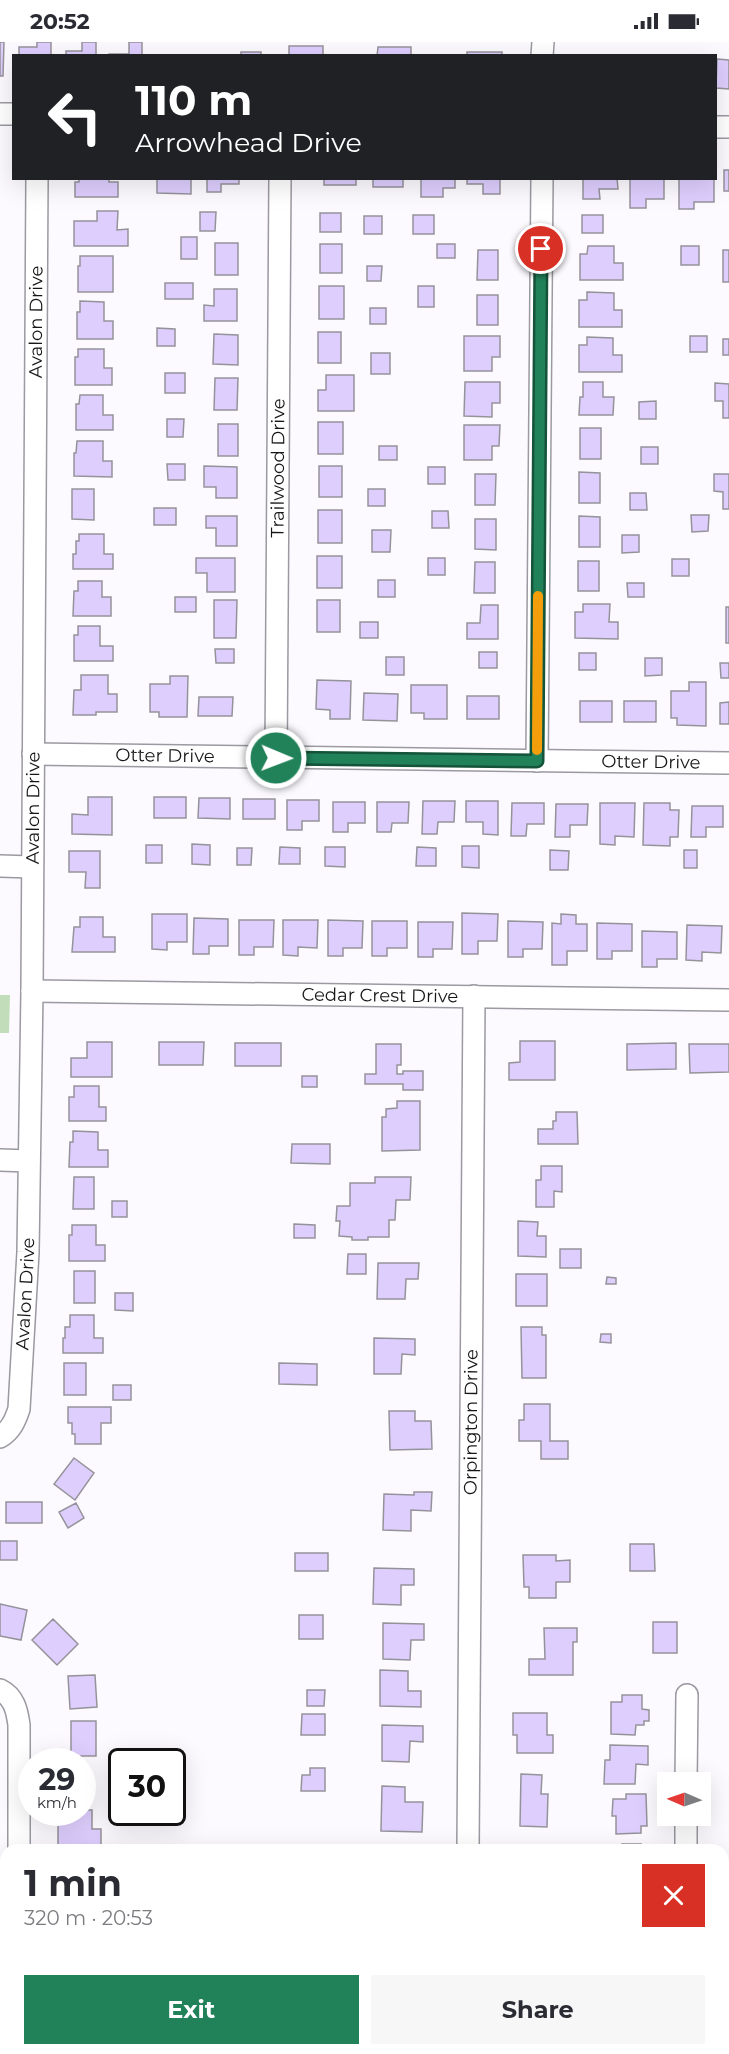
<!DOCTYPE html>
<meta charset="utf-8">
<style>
body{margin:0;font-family:Montserrat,sans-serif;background:#f7f7f7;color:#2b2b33;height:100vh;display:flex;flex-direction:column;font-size:22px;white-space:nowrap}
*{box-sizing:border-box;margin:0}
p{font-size:20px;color:#7c7c81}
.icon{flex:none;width:33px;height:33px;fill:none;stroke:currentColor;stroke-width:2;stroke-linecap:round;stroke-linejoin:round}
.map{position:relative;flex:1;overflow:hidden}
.drawer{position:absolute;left:0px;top:1802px;width:729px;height:212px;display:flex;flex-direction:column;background:#fff;border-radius:18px 18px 0 0;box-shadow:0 6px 24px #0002}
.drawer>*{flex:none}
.banner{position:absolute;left:12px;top:12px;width:705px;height:126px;border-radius:0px;box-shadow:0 6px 24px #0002;background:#202124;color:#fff;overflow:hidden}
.needle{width:39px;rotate:272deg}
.controls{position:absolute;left:657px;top:1730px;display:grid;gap:12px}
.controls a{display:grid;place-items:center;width:54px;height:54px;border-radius:0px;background:#fff;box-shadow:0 6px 24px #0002;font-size:30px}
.speed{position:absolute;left:18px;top:1706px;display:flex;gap:12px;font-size:30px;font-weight:700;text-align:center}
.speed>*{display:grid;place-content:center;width:78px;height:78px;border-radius:50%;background:#fff;box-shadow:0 6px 24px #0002;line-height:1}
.speed small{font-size:15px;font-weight:400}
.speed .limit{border:3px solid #111;border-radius:9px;background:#fff;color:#111}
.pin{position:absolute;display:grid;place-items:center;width:51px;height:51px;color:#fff;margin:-26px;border:3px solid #fff;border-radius:50%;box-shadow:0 2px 6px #0007}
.me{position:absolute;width:66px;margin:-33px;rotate:91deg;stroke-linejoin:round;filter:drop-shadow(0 0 4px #0008)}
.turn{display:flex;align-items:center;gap:21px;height:126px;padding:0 24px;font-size:27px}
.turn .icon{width:78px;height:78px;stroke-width:2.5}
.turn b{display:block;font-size:42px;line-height:51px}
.round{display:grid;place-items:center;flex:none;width:63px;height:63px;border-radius:0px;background:#f7f7f7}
.headline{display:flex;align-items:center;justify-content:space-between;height:102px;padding:0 24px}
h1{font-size:36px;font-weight:700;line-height:45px}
.cta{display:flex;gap:12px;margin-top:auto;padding:12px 24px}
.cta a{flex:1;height:69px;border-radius:0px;background:#21825a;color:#fff;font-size:24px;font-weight:700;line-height:69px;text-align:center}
.cta a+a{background:#f7f7f7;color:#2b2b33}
.status{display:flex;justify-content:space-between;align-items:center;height:42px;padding:0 30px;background:#fff;direction:ltr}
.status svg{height:16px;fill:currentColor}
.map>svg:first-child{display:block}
.green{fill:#c2ddba}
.building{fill:#decefe;stroke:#95939a;stroke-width:1.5}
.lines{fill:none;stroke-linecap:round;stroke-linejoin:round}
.minor-casing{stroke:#9b99a1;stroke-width:24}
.minor{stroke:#fff;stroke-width:21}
.route-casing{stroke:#15543a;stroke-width:15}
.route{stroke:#21825a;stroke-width:10}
.slow{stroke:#f59e0b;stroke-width:10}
.labels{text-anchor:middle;stroke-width:4.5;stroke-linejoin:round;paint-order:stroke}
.street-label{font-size:18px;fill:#161517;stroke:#fff}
</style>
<div class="status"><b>20:52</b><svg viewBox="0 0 49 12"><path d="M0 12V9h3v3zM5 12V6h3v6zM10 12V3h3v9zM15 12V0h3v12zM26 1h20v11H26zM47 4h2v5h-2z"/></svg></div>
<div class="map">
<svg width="729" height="2012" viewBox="0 0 729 2012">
<rect width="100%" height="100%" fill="#fcfaff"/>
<path class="green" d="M0 953H10L9 991H0Z"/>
<path class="building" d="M0 0H4L3 34H0Z
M37 0H51V14H19V5H37Z
M82 0H96V14H66V9H82Z
M129 0H142V14H109V12H129Z
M289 4H323V14H289Z
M378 5H411V14H377Z
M241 10H261V14H241Z
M467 10H502V14H467Z
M717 17 729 18V47L716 46Z
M724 128H729V149H724Z
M79 136H109V140H118V155H75V140H79Z
M157 136H191V152L157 151Z
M207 136H239V142H221V150H207Z
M324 136H356V143H324Z
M373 136H403V145H373Z
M421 136H455V146H443V155H421Z
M467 136H500V152H483V142H467Z
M583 136H617L618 147H599L600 157H583Z
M630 136H664V157H646V166H630Z
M679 136H714V160H694V167H679Z
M97 169H118L117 188 128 187V204H74V179H97Z
M200 170H216L215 189H200Z
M320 171H341V190H320Z
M413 173H434V192H413Z
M582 173H603V191H582Z
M364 174H382V192H364Z
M181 195H197V217H181Z
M215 201H238V233H215Z
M320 202H342V231H320Z
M437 202H455V216H437Z
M588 204H614V221H623V238H580V212H587Z
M681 204H699V223H681Z
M478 208H498V238H477Z
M723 208H729V240H723Z
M80 214H113V250H78V224H80Z
M367 224H382L381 239H367Z
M165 241H193V257H165Z
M319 244H344V277H319Z
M418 244H434V265H418Z
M214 247H237V279H204V263L214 264Z
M587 250 614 251V268H622V285H579V258H587Z
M477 253H498V283H477Z
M80 259 104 260V279H113V297H77V270H80Z
M370 266H386V282H370Z
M157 286 175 287V304H157Z
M318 290H341V321H318Z
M214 292 238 293V323L213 322Z
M464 294H500V315H492V329H464Z
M690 294H707V310H690Z
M587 295 613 296V313H622V330H579V303H587Z
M723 297H729V313H723Z
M78 307H104V326H112V343H75V315H78Z
M371 311H390V332H371Z
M165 331H185V351H165Z
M326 333H354V369H318V348H326Z
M215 336H238L237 368H214Z
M465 340H500V361H492V375L464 374Z
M583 340H603V355H614L613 373H579L580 355H583Z
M715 341 729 342V376H723V359H715Z
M80 353H103V373H113V388H76V362H79Z
M656 359V377H639V360Z
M167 377H184L183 395H167Z
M318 380H343V412H318Z
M218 382H238V414H218Z
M464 383H500L499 404H492V418H464Z
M580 386H601V417H580Z
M77 399H103V419H112V435L74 434V411H76Z
M379 404H397V418H379Z
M641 405H658V422H641Z
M167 422H185V438H168Z
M204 424 237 425V456H216V445H204Z
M319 424H342V455H319Z
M428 425H445V442H428Z
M579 430 600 431V461H579Z
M475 432H496L495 463H475Z
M714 432H729V467H723V450L714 449Z
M72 447H94V478L72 477Z
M368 447H385V464H368Z
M630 451H646L647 468H630Z
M154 466H176V483H154Z
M318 468H342V501H318Z
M432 469H448L449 486H432Z
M691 473H709L708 489 692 490Z
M206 474H237V504H216V486H206Z
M579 474 600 475V505H579Z
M475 477H496V508L475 507Z
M372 488H391L390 510H372Z
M79 492H104V512H113V527H73V512H76V499H79Z
M622 493H639V510L622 511Z
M317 514H342V546H317Z
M196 516H235V550H207V531H196Z
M428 516H445V533H428Z
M672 517H689V534H672Z
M578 519H599V549H578Z
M475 520H495V551H474Z
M378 538H395V555H378Z
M78 539H102V555H111V574H73L74 549H78Z
M627 541H644V555H628Z
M175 555H196V570H175Z
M214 558H237L236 596H214Z
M317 558H340V590H317Z
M583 562H610L609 580H618V597L575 596V570H583Z
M481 563H498V597H467V581H480Z
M726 565H729V601H726Z
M360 580H378V596H360Z
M78 584H100V604H113V619H74V593H78Z
M215 607H234V621H216Z
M479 610H497V626H479Z
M579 611H596V628H579Z
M386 615H404V633H386Z
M645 616H662V633L645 634Z
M720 621H729V636H721Z
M81 633H108V652H117V670H96V673H73L74 648H81Z
M170 634H188L187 675H159V670H150V642H170Z
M317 638 351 639 350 677H330V668L316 667Z
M689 640H706V684L677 683V676H671V649H689Z
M411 643H447V677H424V671H411Z
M364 651 398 652 397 679 363 678Z
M467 654H499V677H467Z
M199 655H233L232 674H198Z
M580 659H612V680H580Z
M624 659H656V680H624Z
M729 660V682H720V661Z
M88 755H112V793L72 792V772L88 773Z
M154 755H186V776H154Z
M199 756H230V777L198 776Z
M243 757H275V777H243Z
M287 758H319V779H302V788H287Z
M423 759H455L454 780H438L437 792H422Z
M466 759H498V793L483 792V780H466Z
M333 760H365V781H348V790H333Z
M377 760H409L408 781H392L391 790H377Z
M512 761H544V782H527L526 794H511Z
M600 761H635L634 795 615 794V803L600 802Z
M644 761H670V768H679L678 795H670V804L643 803Z
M556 762H588L587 783H570V795H555Z
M692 764H723V785H706V795H691Z
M192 802 210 803V823L192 822Z
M146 803H162V821H146Z
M462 804H479V826L462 825Z
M280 805 300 806V822H279Z
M325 805H345V825L325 824Z
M417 805 436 806V824H416Z
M237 806H252L251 823H237Z
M550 808 569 809 568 828H550Z
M684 808H697V826H684Z
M69 809H100V846H85L86 830H69Z
M462 871 498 872 497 899H478V912H462Z
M152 872H187V900H167V908L152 907Z
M561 872 576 873V882H587V909H567V923H552V881L561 882Z
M80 875H103V895H115V910H72L74 885H80Z
M194 876 228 877V904H209V912H193Z
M239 878H274L273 905H254V913H239Z
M283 878H318L317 906 298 905V914L283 913Z
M328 878 363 879 362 906H343V914H328Z
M372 879H407V906H387V914H372Z
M508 879 543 880 542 907H523V915H508Z
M418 880H453L452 907H433V915H418Z
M597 881 632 882V909H612V917H597Z
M687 883 722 884 721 911 702 910V919L686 918Z
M642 889 677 890V917H657V925H642Z
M520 999H555V1038H509V1021L520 1020Z
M87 1000H112V1035H71V1016H87Z
M159 1000H204L203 1023H159Z
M235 1001H281V1024H235Z
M676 1001V1027L627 1028V1002Z
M376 1002H401V1023H397V1032H403V1029H423V1048H403V1042H365V1032H376Z
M689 1002H729V1030L690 1031Z
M302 1034H317V1045H302Z
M74 1044H99V1065H106V1079H69V1055H74Z
M397 1059H420V1108L382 1109V1075H386V1067L397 1066Z
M556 1070H577L578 1102H538V1087H553V1079H556Z
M73 1089 98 1090V1108H108V1125H69L70 1100H73Z
M292 1102H330V1122L291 1121Z
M541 1124H562V1150L554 1149V1165H536V1138H541Z
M74 1135H94V1167H73Z
M375 1135H411L410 1158H396L395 1178H389V1195H368V1198H352V1195L339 1194 340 1179H336L337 1164H350V1141H375Z
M112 1159H127V1175H112Z
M518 1179 538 1180 537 1194H546V1215L518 1214Z
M294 1182 315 1183V1196H294Z
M72 1183H96V1203H105V1219H69V1193H72Z
M560 1207H581V1226H560Z
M348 1212H366V1232H347Z
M378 1221H419L418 1237H406L405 1257H377Z
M74 1229H95V1261H74Z
M516 1232H547V1264H516Z
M607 1235 616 1236V1242H606Z
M115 1251H133V1269L115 1268Z
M70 1273H94V1296H103V1311H63V1296H65V1285H70Z
M521 1285H542V1293H546V1336H522Z
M601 1292H611V1301L600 1300Z
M374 1296 415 1297V1313L402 1312 401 1332H374Z
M64 1321H86V1353H64Z
M279 1321 317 1322V1343L279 1342Z
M113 1343H131V1358H113Z
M524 1362H550V1399H568V1417H541V1399H519V1378H524Z
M68 1365H111V1381H101V1402H75V1392H72V1381H68Z
M389 1369H415V1379H431L432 1407 390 1408Z
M74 1416 94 1431 75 1458 54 1442Z
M414 1450H432L431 1469 411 1468V1489L383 1488 384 1452 414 1453Z
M6 1460H42V1481H6Z
M76 1461 84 1476 68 1486 59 1470Z
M0 1499H17V1518H0Z
M630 1502H654L655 1529H630Z
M295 1511H328V1529H295Z
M523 1513H556V1519L570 1518V1540H556V1556H529V1545H524Z
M374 1526 414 1527V1543H401V1563L373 1562Z
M0 1562 27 1568 21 1598 0 1594Z
M299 1573H323V1597H299Z
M53 1577 78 1602 57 1623 32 1598Z
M653 1580H677V1611H653Z
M383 1581 424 1582V1598H411L410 1618 383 1617Z
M544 1586H577V1600H573V1633H529V1617H545Z
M380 1628 408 1629V1649H421V1665L380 1664Z
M95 1633 97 1665 70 1667 68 1634Z
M307 1648H325L324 1664H307Z
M622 1653H642V1667L649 1668V1679H644V1683H636L635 1693 611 1692V1660H622Z
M513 1671H547V1693H553V1711H517V1693H513Z
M302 1672H325V1693H301Z
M71 1679H96V1714H71Z
M382 1683 423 1684V1700L410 1699 409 1720 382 1719Z
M610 1703 648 1704V1723L636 1722 635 1742H604L605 1718H610Z
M82 1723H87V1759H82Z
M310 1726H325V1749H301L302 1733H310Z
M521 1732 542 1733 541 1752H548L547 1785 520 1784Z
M382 1744 405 1745V1760H423L422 1790 381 1789Z
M626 1752H646L647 1784H641V1791L616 1792V1774H612L613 1757H626Z
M82 1768H92V1787H101V1805H58V1776H65V1770H82Z
M622 1802H641V1808H622Z
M394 1805H415V1808H394Z
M58 2007H84V2011H58Z
M374 2007H421V2012H374Z
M676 2007 712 2008V2012H676Z"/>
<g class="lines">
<defs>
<g id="minor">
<path d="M542 14 543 0"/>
<path d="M0 72H14"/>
<path d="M716 85H729"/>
<path id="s1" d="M33 712 729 721"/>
<path id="s2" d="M276 716 280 136"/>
<path d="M537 719 542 136"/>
<path d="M0 824 32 825"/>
<path id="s3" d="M32 949 729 958"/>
<path d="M0 1118 29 1119"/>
<path id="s4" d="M0 1395C11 1388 15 1379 19 1367L28 1210 32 949 37 136"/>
<path d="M0 1648C14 1655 17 1668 19 1683V1808"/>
<path d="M686 1740 687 1653"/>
<path id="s5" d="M468 1808 474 954"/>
<path d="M686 1808V1773"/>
<path d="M723 1954H729"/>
<path d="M18 2012V2007"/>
<path d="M467 2012V2007"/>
</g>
</defs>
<use href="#minor" class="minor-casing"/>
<use href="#minor" class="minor"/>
</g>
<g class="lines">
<defs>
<path id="route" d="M276 716 537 719 541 207"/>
</defs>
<use href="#route" class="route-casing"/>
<use href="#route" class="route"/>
<path class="slow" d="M537 708 538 554"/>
</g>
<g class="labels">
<g class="street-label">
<text dy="6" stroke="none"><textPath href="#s4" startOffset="1122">Avalon Drive</textPath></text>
<text dy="6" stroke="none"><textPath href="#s2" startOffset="290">Trailwood Drive</textPath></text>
<text dy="6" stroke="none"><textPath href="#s1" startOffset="132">Otter Drive</textPath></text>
<text dy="6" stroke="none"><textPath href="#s1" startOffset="618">Otter Drive</textPath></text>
<text dy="6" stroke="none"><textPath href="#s4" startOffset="636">Avalon Drive</textPath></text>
<text dy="6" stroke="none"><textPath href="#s3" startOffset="348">Cedar Crest Drive</textPath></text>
<text dy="6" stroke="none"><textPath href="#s4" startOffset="150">Avalon Drive</textPath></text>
<text dy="6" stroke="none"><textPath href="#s5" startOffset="428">Orpington Drive</textPath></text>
</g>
</g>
</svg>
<div class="controls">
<a><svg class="needle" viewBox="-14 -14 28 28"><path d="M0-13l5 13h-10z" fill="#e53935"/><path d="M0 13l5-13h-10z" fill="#7c7c81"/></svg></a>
</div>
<div class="speed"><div>29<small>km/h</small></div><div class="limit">30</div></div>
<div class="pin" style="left:541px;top:207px;background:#d93025"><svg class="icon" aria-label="arrive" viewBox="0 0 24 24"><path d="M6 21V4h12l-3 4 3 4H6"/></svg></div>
<svg class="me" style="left:276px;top:716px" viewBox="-20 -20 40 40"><circle r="17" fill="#21825a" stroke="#fff" stroke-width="3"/><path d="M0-11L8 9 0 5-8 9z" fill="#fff"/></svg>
<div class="banner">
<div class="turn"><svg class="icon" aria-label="left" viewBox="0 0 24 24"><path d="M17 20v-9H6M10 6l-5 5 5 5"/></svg><div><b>110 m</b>Arrowhead Drive</div></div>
</div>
<section class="drawer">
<div class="headline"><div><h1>1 min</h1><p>320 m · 20:53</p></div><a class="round" style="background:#d93025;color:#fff"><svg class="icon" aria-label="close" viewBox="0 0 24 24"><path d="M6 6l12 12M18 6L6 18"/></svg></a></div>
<div class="cta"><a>Exit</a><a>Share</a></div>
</section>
</div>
